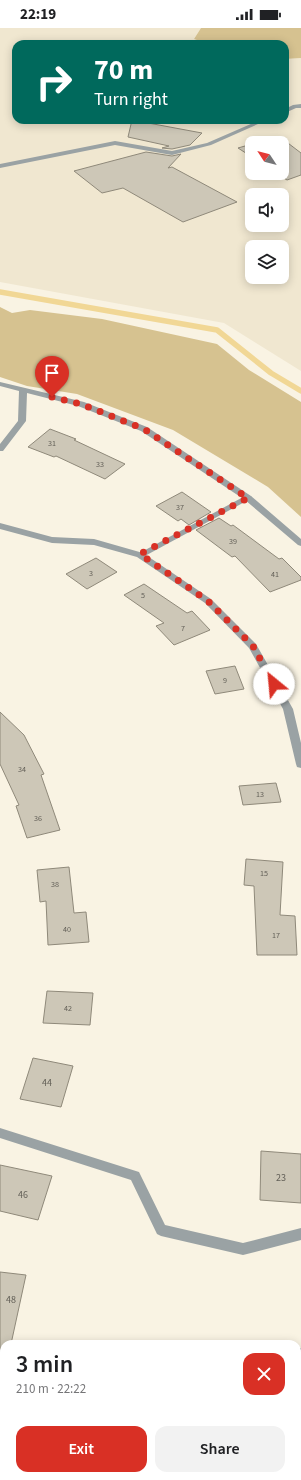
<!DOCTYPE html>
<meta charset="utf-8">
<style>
body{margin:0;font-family:"Source Sans 3",sans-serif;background:#f2f2f2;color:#202124;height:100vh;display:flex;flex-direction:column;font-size:15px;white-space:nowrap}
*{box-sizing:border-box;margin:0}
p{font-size:13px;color:#757577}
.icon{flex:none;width:22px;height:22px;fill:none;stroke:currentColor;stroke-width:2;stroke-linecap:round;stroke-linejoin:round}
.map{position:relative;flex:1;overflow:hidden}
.sheet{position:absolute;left:0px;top:1312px;width:301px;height:140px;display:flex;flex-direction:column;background:#fff;border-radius:12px 12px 0 0;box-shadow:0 2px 10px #0003}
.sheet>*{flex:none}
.hud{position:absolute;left:12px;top:12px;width:277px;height:84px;border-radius:12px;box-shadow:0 2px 10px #0003;background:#00695c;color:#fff;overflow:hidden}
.needle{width:26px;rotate:306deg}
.buttons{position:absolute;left:245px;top:108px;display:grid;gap:8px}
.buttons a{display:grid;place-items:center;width:44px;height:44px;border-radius:8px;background:#fff;box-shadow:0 2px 10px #0003;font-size:20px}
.pin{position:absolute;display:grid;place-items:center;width:34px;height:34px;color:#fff;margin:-41px -17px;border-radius:50% 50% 50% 0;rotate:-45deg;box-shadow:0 0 4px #0007}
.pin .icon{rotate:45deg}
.me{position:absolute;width:44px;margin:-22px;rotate:332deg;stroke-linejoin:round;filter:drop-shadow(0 0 3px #0008)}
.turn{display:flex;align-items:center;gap:14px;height:84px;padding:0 16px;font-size:18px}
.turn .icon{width:52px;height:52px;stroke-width:2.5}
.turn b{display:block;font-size:28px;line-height:34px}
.round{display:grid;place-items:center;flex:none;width:42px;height:42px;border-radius:12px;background:#f2f2f2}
.head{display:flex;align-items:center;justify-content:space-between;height:68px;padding:0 16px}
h1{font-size:24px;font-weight:600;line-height:30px}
.action{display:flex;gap:8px;margin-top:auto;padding:8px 16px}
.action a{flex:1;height:46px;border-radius:12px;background:#d93025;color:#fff;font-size:16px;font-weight:600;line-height:46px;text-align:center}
.action a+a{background:#f2f2f2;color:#202124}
.status{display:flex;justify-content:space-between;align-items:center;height:28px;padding:0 20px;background:#fff;direction:ltr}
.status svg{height:11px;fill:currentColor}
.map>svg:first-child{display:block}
.built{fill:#f0e7d0;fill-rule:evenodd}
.green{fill:#d6c290}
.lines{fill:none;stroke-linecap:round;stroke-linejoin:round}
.stream{stroke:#f1d795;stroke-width:5.5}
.building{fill:#cdc7b7;stroke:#8f897a}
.service{fill:#9aa2a4;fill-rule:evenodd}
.minor{fill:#9aa2a4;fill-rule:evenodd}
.route{stroke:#d93025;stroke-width:7;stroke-dasharray:0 12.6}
.labels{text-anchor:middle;stroke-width:3;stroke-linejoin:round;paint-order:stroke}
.number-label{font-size:8px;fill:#615e56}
.near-number-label{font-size:10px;fill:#615e56}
</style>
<div class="status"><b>22:19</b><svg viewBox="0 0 49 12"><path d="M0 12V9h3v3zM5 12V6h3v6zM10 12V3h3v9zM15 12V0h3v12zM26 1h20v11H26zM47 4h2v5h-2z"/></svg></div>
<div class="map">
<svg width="301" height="1452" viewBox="0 0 301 1452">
<rect width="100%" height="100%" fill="#f9f3e3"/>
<path class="built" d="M0 0H201L194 11 208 16H16V92H285V31L301 30V343L224 295 0 254ZM252 115H282V145H252ZM252 167H282V197H252ZM252 219H282V249H252Z"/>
<path class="green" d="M201 0H301V30L285 31V16H208L194 11Z
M0 279 12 285 30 282 102 291 217 316 249 342 301 374V489L268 459 173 402 77 366 27 358 0 349Z"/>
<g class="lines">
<path class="stream" d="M0 264 217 302 271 345 301 363"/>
</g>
<path class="building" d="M132 92 202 105 190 117 172 121 162 120 169 118 128 109Z
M280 109 301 125V147L287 152 276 145H282V115H257Z
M252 116V129L238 120Z
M146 124 172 128 181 126 168 140 172 139 237 174 183 194 123 160 102 165 74 143Z
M50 401 76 411 74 412 125 436 105 451 56 428 54 429 28 419Z
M182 464 211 484 189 497 181 491 178 493 156 478Z
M219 490 231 498 233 497 279 531 282 530 301 549V552L270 564 235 528 232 529 196 502Z
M96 530 117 544 87 561 66 546Z
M144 556 187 585 192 583 210 602 174 617 156 598 164 595 124 567Z
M235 638 244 661 215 666 206 643Z
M0 684 24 707 44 746 41 747 60 802 27 810 16 778 19 777 0 736Z
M276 755 281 774 243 777 239 758Z
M246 831 283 834 280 887 295 888 297 927H257L254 858 244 857Z
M69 839 74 885 86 884 89 914 48 917 46 873 40 874 37 842Z
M47 963 93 965 90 997 43 995Z
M33 1030 73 1038 61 1079 20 1071Z
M261 1123 301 1126V1175L260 1172Z
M0 1137 52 1148 38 1192 0 1183Z
M0 1244 26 1247 11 1316H4V1328H0Z"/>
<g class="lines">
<path class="service" d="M301 76V80H296L285 85V81L293 77Z
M260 92H267L211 117 172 127 115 117 0 140V136L115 113 172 123 207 115Z
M245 468H251L252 470 143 529H140L136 527Z
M0 1100 139 1144 165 1197 243 1215 301 1200V1212L243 1227 161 1208 157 1206 131 1152 0 1110Z
M0 1377 4 1378V1391L0 1390Z"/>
<path class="minor" d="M0 354 84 374 147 399 251 468 301 511V518L298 517 245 472 141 403 78 378 27 365 26 393 3 423H0V416L18 393 19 363 0 358Z
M0 495 52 509 94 511 143 525 211 571 256 616 293 681 301 715V740L297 739 296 736 283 681 249 620 205 575 137 529 94 517 52 515 0 501Z
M301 1320V1344L297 1346V1322Z
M255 1448H269V1452H255Z"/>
</g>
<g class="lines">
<path class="route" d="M52 369 81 376 144 401 248 470 140 526 208 573 253 618 274 656"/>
</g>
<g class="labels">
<g class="number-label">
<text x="52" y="418">31</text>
<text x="100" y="439">33</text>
<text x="180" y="482">37</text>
<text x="233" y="516">39</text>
<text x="91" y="548">3</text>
<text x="275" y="549">41</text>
<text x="143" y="570">5</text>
<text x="183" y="603">7</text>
<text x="225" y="655">9</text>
<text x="22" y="744">34</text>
<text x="260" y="769">13</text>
<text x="38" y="793">36</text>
<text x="264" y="848">15</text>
<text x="55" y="859">38</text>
<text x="67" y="904">40</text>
<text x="276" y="910">17</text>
<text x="68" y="983">42</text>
</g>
<g class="near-number-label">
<text x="47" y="1058">44</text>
<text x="281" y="1153">23</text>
<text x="23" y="1170">46</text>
<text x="11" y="1275">48</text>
</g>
</g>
</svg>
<div class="buttons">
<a><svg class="needle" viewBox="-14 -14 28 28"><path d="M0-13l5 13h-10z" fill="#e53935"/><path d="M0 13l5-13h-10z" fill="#757577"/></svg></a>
<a><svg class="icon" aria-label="sound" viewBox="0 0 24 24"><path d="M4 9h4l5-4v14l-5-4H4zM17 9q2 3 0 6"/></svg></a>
<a><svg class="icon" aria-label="layers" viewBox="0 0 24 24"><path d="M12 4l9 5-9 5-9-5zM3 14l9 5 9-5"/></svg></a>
</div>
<div class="pin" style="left:52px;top:369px;background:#d93025"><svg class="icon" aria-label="arrive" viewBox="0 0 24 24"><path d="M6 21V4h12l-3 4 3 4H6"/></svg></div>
<svg class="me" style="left:274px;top:656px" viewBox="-20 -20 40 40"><circle r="19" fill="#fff"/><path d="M0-13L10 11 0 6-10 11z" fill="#d93025"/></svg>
<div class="hud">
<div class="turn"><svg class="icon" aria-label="right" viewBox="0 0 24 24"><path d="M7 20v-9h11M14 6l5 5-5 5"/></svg><div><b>70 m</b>Turn right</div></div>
</div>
<section class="sheet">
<div class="head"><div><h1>3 min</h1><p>210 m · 22:22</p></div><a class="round" style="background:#d93025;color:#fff"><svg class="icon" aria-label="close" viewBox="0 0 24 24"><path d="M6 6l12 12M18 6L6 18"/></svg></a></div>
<div class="action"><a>Exit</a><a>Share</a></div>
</section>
</div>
